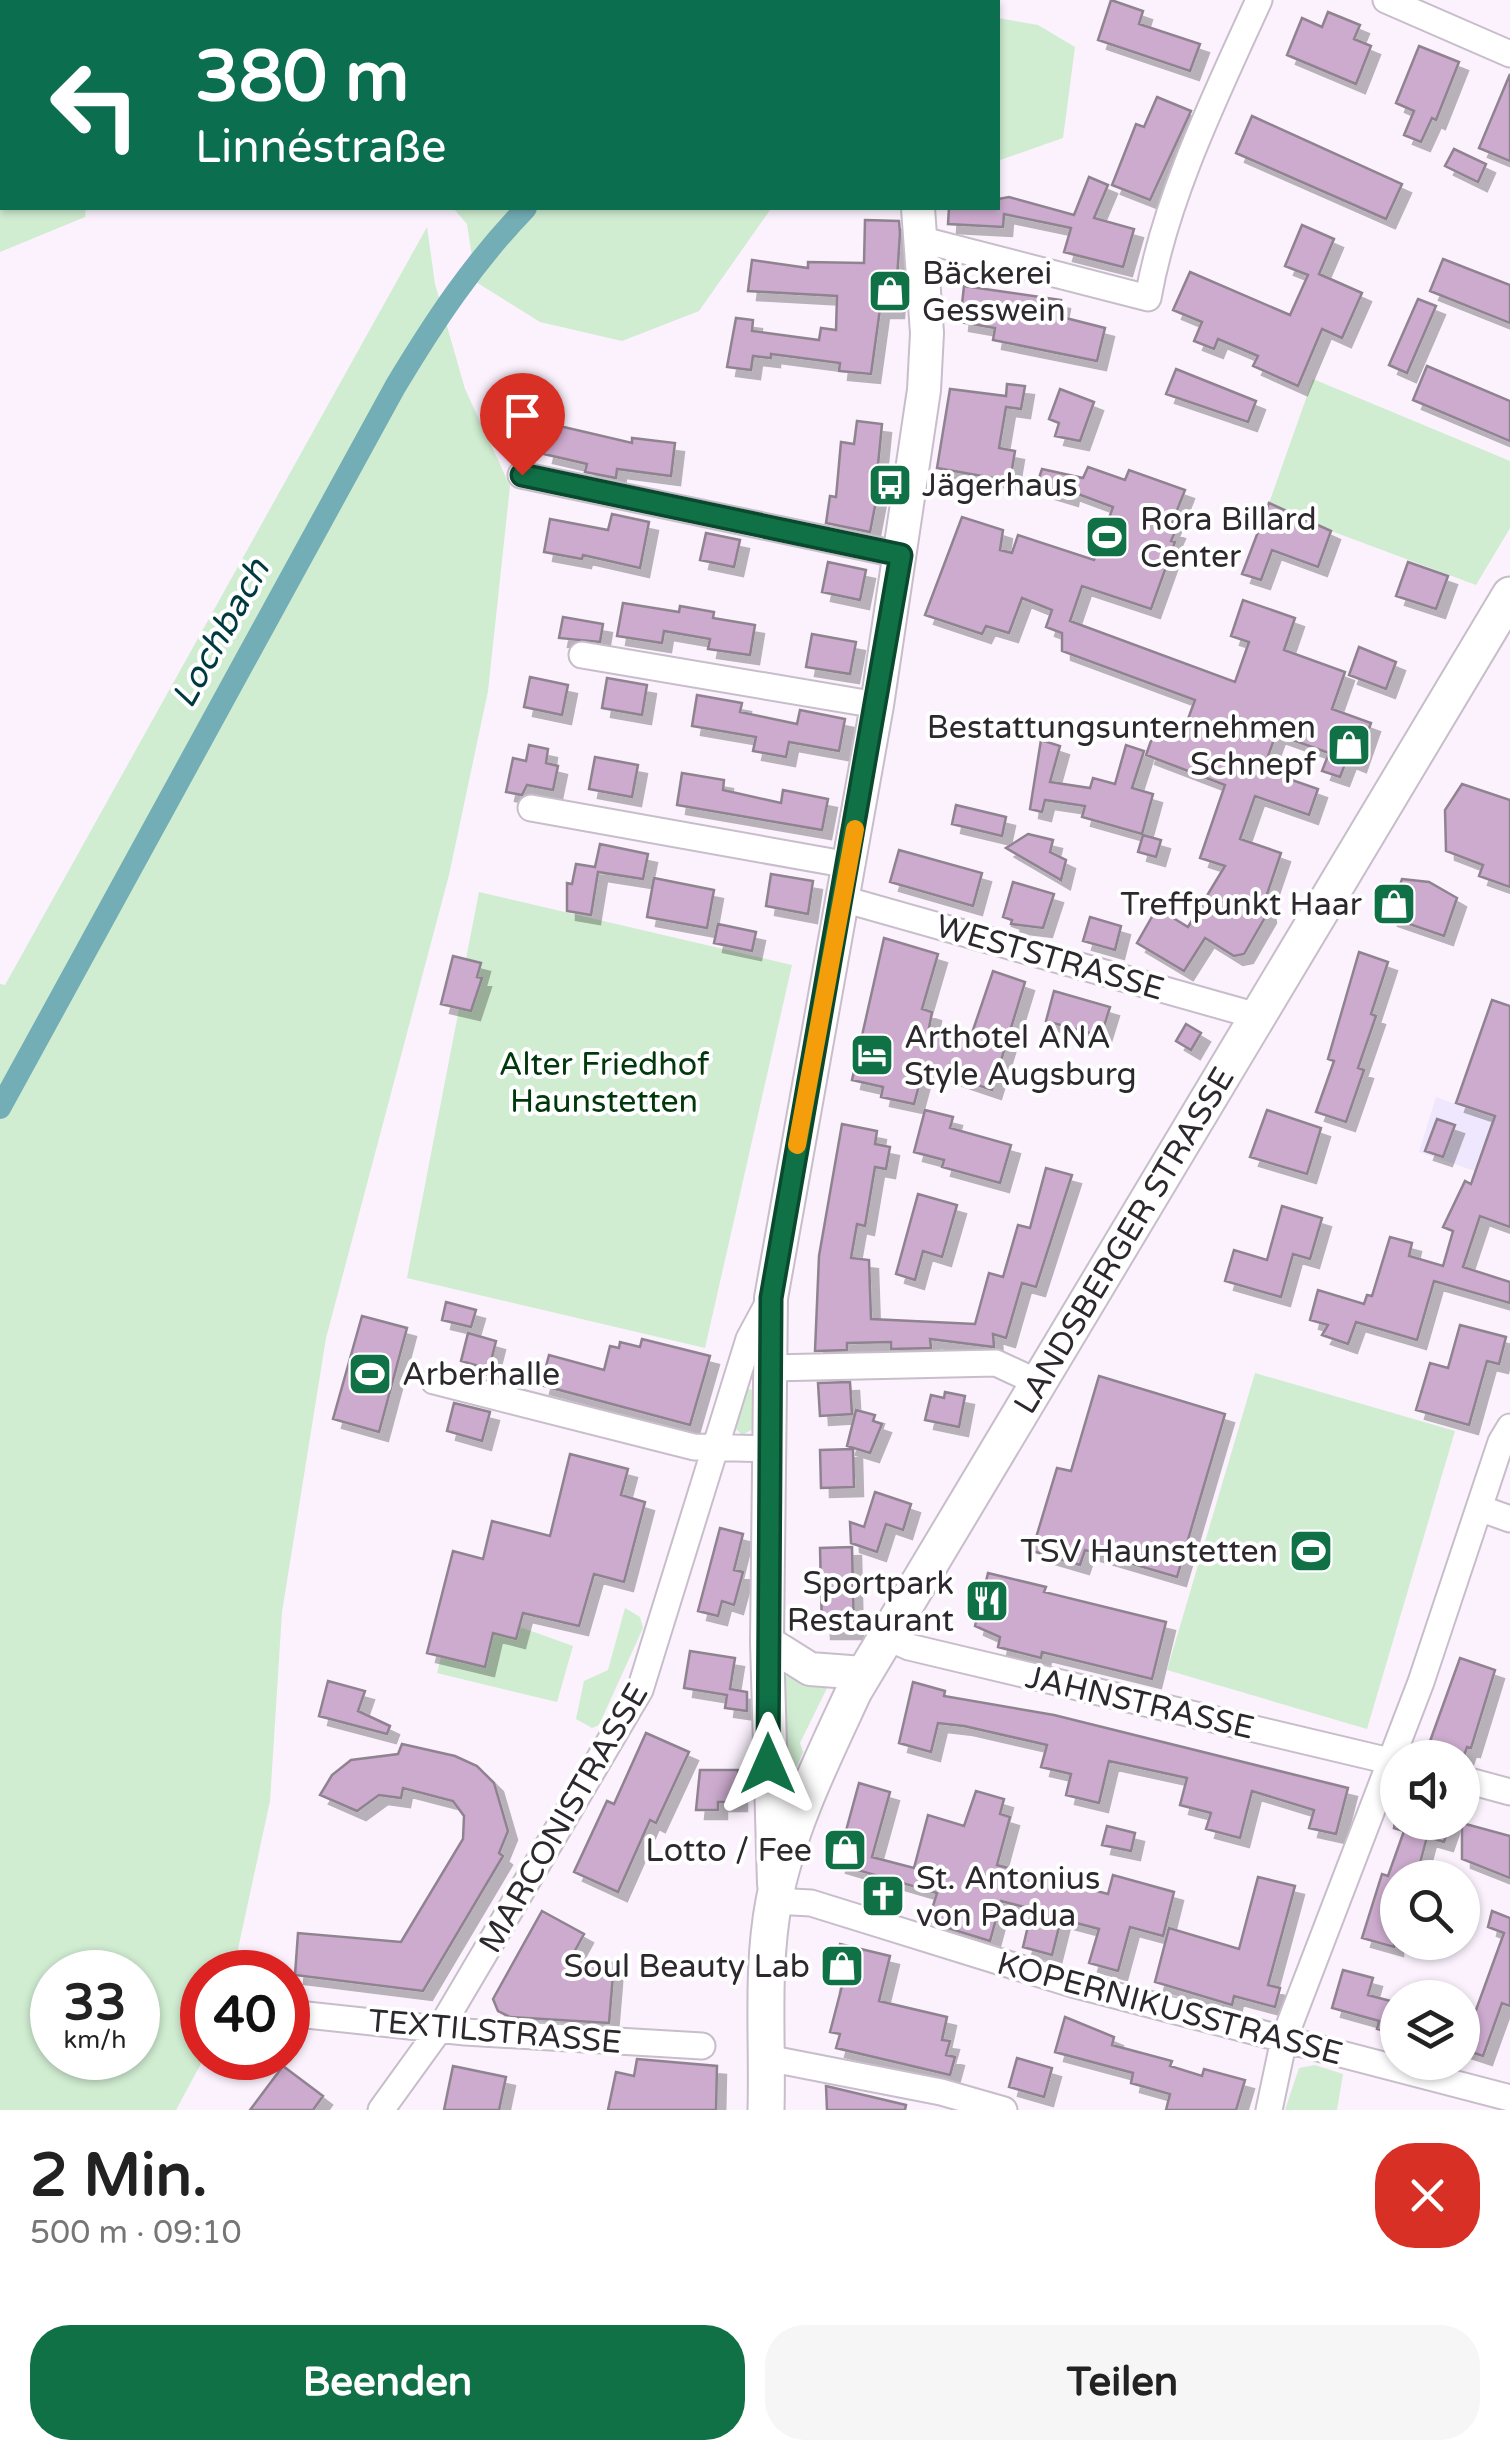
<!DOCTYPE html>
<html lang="de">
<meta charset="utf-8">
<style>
body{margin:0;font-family:"Varela Round",sans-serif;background:#f6f6f6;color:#222;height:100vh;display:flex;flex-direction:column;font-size:38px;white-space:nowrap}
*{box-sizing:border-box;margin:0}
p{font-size:32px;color:#767676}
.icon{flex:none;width:55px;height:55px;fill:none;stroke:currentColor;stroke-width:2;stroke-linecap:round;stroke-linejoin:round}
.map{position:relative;height:2110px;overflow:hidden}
.panel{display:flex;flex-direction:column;background:#fff;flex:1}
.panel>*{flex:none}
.guide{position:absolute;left:0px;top:0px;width:1000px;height:210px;box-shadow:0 2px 8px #0004;background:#0b6e4f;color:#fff;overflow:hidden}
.tools{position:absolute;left:1380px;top:1740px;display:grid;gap:20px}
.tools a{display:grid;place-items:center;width:100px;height:100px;border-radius:50%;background:#fff;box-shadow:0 2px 8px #0004;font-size:50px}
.speed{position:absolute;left:30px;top:1950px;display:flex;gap:20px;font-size:50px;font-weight:700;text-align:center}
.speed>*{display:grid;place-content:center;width:130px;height:130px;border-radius:50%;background:#fff;box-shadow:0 2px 8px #0004;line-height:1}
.speed small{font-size:25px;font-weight:400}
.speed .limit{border:15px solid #d22;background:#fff;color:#111}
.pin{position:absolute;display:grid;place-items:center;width:85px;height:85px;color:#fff;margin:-102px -42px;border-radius:50% 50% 50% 0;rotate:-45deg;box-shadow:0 0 10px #0007}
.pin .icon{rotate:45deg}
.me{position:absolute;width:110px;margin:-55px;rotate:0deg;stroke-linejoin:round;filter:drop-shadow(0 0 8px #0008)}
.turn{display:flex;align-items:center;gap:35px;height:210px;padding:0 30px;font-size:45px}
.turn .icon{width:130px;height:130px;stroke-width:2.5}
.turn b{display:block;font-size:70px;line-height:85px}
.round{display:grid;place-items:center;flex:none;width:105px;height:105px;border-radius:40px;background:#f6f6f6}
.headline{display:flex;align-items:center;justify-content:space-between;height:170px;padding:0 30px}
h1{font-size:60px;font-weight:700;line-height:75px}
.primary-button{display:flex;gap:20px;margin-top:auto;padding:20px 30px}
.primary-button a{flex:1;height:115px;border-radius:40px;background:#107147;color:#fff;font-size:40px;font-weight:700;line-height:115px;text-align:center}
.primary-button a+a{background:#f6f6f6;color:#222}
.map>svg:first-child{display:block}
.industrial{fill:#eee7fd}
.green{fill:#d0ecd1;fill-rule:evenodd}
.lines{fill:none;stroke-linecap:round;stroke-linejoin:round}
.stream{stroke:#73adb5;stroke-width:6}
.canal{stroke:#73adb5;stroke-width:22}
.building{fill:#ccabce;stroke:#8f8390;stroke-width:2.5;filter:url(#shadow)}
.minor-casing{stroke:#c8bdcb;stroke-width:29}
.tertiary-casing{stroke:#c8bdcb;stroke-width:36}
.secondary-casing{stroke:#c8bdcb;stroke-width:39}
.minor{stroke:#fff;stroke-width:25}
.tertiary{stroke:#fff;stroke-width:32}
.secondary{stroke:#fff;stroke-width:35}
.route-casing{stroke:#0a492e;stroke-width:25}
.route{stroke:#107147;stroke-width:18}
.slow{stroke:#f59e0b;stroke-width:18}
.labels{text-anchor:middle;stroke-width:8;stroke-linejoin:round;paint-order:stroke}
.poi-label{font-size:32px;fill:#2c282e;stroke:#fff;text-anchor:start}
.street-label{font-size:32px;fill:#2c282e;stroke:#fff}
.park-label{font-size:32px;fill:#00370b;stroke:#fff}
.water-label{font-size:35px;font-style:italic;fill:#003a41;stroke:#fff}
</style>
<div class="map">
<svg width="1510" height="2110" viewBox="0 0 1510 2110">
<defs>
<filter id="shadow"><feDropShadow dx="9" dy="9" stdDeviation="0" flood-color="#0004"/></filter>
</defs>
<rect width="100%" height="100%" fill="#fbf2fd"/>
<path class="industrial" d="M1436 1097 1510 1124V1183L1419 1152Z"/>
<path class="green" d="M0 0H289L2 2V208H86L85 217 0 252Z
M656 0H876L655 2Z
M998 18 1038 25 1075 47 1063 138 1000 160Z
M453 208H758L770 210 699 311 622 341 540 322 476 282 467 224Z
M427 227 435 284 465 389 510 486 488 691 449 875 326 1338 282 1612 270 1801 233 1972H202L204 2058 176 2110H0V984L5 985ZM52 1972H138V2058H52Z
M1313 379 1510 461V528L1476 585 1291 516 1292 512 1269 503Z
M479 892 792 965 705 1348 407 1278 459 1009 441 1004 453 956 466 959Z
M1255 1373 1455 1431 1367 1729 1167 1670Z
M745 1388 756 1391 755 1428 742 1435 734 1427Z
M625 1608 640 1617 643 1628 599 1725 592 1728 576 1719 584 1681 608 1670Z
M520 1627 573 1646 557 1702 437 1673 441 1657 484 1667 493 1633 516 1638Z
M787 1676 827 1688 800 1743 803 1752 793 1775 786 1776 782 1680Z
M1315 2065 1343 2074 1337 2110H1285L1299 2068Z"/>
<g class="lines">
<path class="stream" d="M146 2 148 0
M0 83 2 84"/>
<path class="canal" d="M739 2 742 0
M0 1108 395 387C434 322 473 263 526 208"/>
</g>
<path class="building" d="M1111 0 1143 11 1139 24 1200 44 1190 71 1098 40Z
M1328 12 1360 25 1354 39 1371 46 1356 84 1287 55 1302 18 1322 27Z
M1419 46 1459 62 1436 120 1432 118 1421 142 1404 135 1414 111 1396 103Z
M1510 74V161L1479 148Z
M1157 97 1191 111 1150 200 1112 185 1136 124 1144 127Z
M1252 116 1402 184 1386 219 1236 153Z
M1454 149 1486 164 1478 182 1445 166Z
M1089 177 1108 185 1094 218 1134 229 1123 267 1064 252 1071 228 1004 214 1003 227 948 224 949 208H998V199L1009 197 1074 215Z
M865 220 899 221 900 233 895 309H880L871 374 839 371 840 363 771 354V358L753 356 751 370 727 367 736 318 753 320 752 331 819 340 821 328 836 330 837 296 748 291 752 260 808 268V262L864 263Z
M1302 225 1334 239 1319 274 1362 293 1342 338 1322 329 1298 386 1253 366 1258 356 1218 339 1214 349 1194 341 1202 322 1173 310 1190 272 1290 315 1308 275 1285 266Z
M1443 259 1510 285V323L1430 291Z
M964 286 1061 300 1058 316 1105 328 1097 361 993 340 995 328 960 322Z
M1418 299 1436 306 1407 373 1389 365Z
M1427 366 1510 401V441L1413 400Z
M1176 369 1256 401 1248 422 1166 394Z
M1007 384 1025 386 1021 409 1006 407 999 448 1015 451 1010 481 937 468 950 389 1006 396Z
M1060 389 1094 402 1080 441 1055 436 1059 423 1049 419Z
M857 421 882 424 877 475H881L870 532 826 523 830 496 836 497 841 442 854 444Z
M551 424 632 443V438L675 443 671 476 617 469 616 478 585 472 587 464 544 454Z
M1088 467 1125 480 1129 470 1185 490 1170 528 1176 530 1171 541 1175 542 1151 609 1082 586 1070 621 1235 682 1249 642 1231 636 1243 600 1295 618 1284 650 1345 672 1332 709 1371 723 1357 763 1347 759 1340 777 1322 771 1329 753 1276 734 1263 770 1318 789 1309 815 1255 796 1240 839 1281 853 1265 900 1267 914 1244 954 1234 956 1205 938 1184 971 1137 943 1157 908 1188 927 1225 866 1200 858 1225 785 1146 755 1158 721 1184 730 1195 700 1062 651V633L1046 627 1052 610 1022 598 1009 633 986 626 982 634 925 615 962 517 1003 530 1000 550 1012 553 1018 535 1094 560 1113 507 1070 491 1069 497 1036 487 1042 469 1083 478Z
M1269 503 1331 531 1318 567 1272 550 1261 580 1242 574Z
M612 514 649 522 640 568 583 555 582 559 544 552 550 519 608 530Z
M706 533 740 540 734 567 700 560Z
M828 562 866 570 860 600 822 592Z
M1408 562 1448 576 1436 609 1396 596Z
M623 603 679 612 680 606 714 612 713 618 755 625 750 655 708 649 710 639 664 631 662 643 617 636Z
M563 617 603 624 600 642 559 638Z
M812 634 856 642 850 674 806 667Z
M1359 647 1396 662 1386 689 1349 675Z
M530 677 568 685 562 715 524 707Z
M607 678 647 685 642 715 602 708Z
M697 695 742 703 740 712 797 724 800 710 845 719 839 751 789 742 786 757 753 751 756 737 692 726Z
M1041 740 1060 746 1050 782 1090 788 1093 778 1115 784 1126 745 1144 751 1132 788 1153 794 1142 834 1082 817 1085 806 1045 800 1042 812 1030 809Z
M529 745 548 749 546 763 558 766 553 790 527 785 522 795 506 792 513 758 526 761Z
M595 757 638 765 632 797 589 789Z
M682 773 724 780 723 790 781 803 783 790 828 799 822 830 677 805Z
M1462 784 1510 800V887L1479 876 1483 865 1446 851 1445 810Z
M956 805 1006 817 1002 836 952 824Z
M1028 834 1053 840 1050 852 1066 860 1061 880 1006 848Z
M1143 835 1161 840 1156 857 1138 852Z
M600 844 648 854 643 879 598 872 591 915 567 911V883L572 884 576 864 595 867Z
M899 850 982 873 973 906 890 882Z
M771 874 813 881 808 914 766 906Z
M654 878 714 890 707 928 647 917Z
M1402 879 1429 882 1457 898 1444 936 1389 917Z
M1013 882 1054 894 1043 928 1011 924 1012 920 1003 917Z
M1090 917 1121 926 1115 950 1083 941Z
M718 924 756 932 752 951 714 943Z
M884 938 938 954 922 1009 932 1012 929 1028 970 1039 993 971 1025 982 992 1090 924 1067 914 1104 881 1097 883 1087 852 1080Z
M1359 952 1388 962 1371 1014 1376 1016 1358 1068 1364 1070 1346 1122 1316 1112 1334 1061 1328 1059Z
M453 956 481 963 477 977 482 978 471 1011 441 1004Z
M1054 991 1110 1007 1101 1036 1046 1021Z
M1492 1000 1510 1006V1227L1480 1216 1463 1267 1510 1282V1303L1434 1281 1417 1340 1356 1322 1348 1344 1322 1335 1328 1325 1310 1320 1318 1290 1364 1304 1367 1295 1372 1296 1390 1237 1412 1243 1409 1256 1443 1266 1453 1231 1443 1227 1465 1181 1471 1184 1495 1116 1456 1103Z
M1186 1024 1201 1033 1191 1050 1176 1041Z
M925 1110 953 1117 950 1128 1011 1145 1000 1183 942 1167 944 1160 914 1152Z
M1267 1110 1321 1128 1307 1174 1250 1157Z
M1437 1119 1455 1125 1443 1157 1425 1151Z
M842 1124 877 1131 875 1144 890 1147 886 1169 875 1167 865 1226 857 1224 851 1258 869 1260 871 1319 975 1324 989 1273 1003 1277 1018 1225 1030 1228 1046 1168 1072 1175 1036 1287 1022 1283 1006 1338 993 1334 994 1347 930 1339 931 1348 891 1349V1342L847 1343V1350L815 1351 819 1256Z
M918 1194 957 1205 942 1257 923 1251 915 1280 896 1274Z
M1282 1206 1322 1218 1310 1259 1293 1254 1281 1297 1225 1281 1234 1250 1267 1260Z
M446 1302 476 1310 471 1327 442 1320Z
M362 1316 407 1328 379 1432 333 1419Z
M1460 1325 1506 1337 1499 1364 1487 1361 1469 1425 1416 1410 1430 1363 1448 1368Z
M468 1333 496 1341 489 1369 461 1361Z
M642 1339 710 1356 690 1425 541 1385 549 1355 604 1370 610 1346 619 1348 620 1342 640 1347Z
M1099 1376 1225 1414 1177 1577 1085 1550 1080 1565 1032 1551 1057 1468 1071 1471Z
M850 1382 852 1414 820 1416 818 1383Z
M945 1392 965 1396 959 1427 925 1420 931 1395 944 1398Z
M454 1403 490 1412 482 1441 447 1431Z
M856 1410 875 1415 873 1421 882 1424 870 1453 847 1446Z
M853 1449 854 1487 821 1488 820 1450Z
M570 1454 628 1469 621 1495 645 1502 624 1582 594 1574 579 1626 523 1613 516 1639 493 1633 485 1667 427 1653 453 1551 483 1559 492 1521 550 1536Z
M875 1492 911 1504 903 1530 886 1524 877 1552 851 1543 850 1522 864 1527Z
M720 1528 743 1534 734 1570 743 1572 734 1605 722 1601 718 1616 698 1611Z
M852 1547 854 1630H822L820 1548Z
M988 1573 1046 1587 1044 1592 1166 1622 1152 1679 1042 1652 1041 1658 998 1647 1000 1637 975 1626Z
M690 1651 735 1658 730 1689 747 1692V1711L725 1708 727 1695 684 1688Z
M1460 1658 1495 1670 1471 1748 1467 1747 1464 1756 1429 1744Z
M328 1681 365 1691 358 1711 390 1726 387 1734 319 1716Z
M913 1682 945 1691 944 1696 1054 1715 1348 1788 1336 1834 1309 1828 1314 1810 1252 1791 1240 1838 1206 1829 1211 1813 1180 1805 1187 1778 1109 1761 1099 1803 1066 1795 1071 1774 1041 1767 1047 1745 964 1726 938 1723 931 1752 899 1743Z
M646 1733 689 1752 656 1823 650 1820 618 1892 574 1872 607 1801 614 1804Z
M402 1744 455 1756 477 1766 494 1783 508 1831 499 1853 503 1856 423 1991 295 1975 298 1933 401 1942 463 1839 464 1816 453 1801 403 1788 401 1798 379 1795 357 1811 320 1795 332 1775 351 1760 398 1754Z
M700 1770H738V1802H718V1810H696Z
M859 1783 890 1792 872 1857 914 1868 928 1815 964 1826 976 1791 1004 1799 1000 1814 1010 1817 997 1865 1108 1894 1113 1875 1174 1892 1163 1936 1130 1927 1118 1971 1089 1963 1099 1929 1061 1919 1052 1955 1023 1947 1032 1909 1001 1901 990 1941 928 1922 937 1893 837 1864Z
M1395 1822H1451L1444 1842 1427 1837 1416 1878H1393L1398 1879 1394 1947 1362 1938 1382 1874 1388 1876 1404 1831 1394 1828Z
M1462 1823 1510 1836V1878L1462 1859Z
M1107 1826 1135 1833 1131 1851 1102 1845Z
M1258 1877 1295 1886 1268 1985 1280 1988 1275 2007 1234 1996 1232 2005 1155 1982 1169 1928 1239 1949Z
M542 1911 584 1934 571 1958 614 1963 609 2023 510 2017 498 2011 493 1999Z
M1492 1911 1510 1918V2006L1502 2003 1483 2056 1462 2049V2025L1468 2008 1476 2010 1504 1933 1488 1927Z
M840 1944 890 1956 879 2001 947 2017 942 2040 950 2041 946 2055 955 2057 950 2075 836 2048 840 2034 830 2032 842 1986 831 1983Z
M1343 1970 1373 1978 1368 1995 1398 2003V2035L1377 2029 1379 2021 1332 2008Z
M1065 2017 1114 2037 1112 2045 1172 2061 1170 2066 1202 2076 1204 2069 1245 2080 1236 2110H1166L1170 2094 1131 2083 1133 2073 1055 2052Z
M1017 2058 1052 2068 1044 2097 1009 2087Z
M637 2059 717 2066 716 2110H608L616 2072 634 2076Z
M283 2066 323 2096 313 2110H250Z
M453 2066 506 2077 499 2110H444Z
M826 2086 906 2105 905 2110H827Z"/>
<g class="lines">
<defs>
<path id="minor" d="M1386 0 1510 54
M923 240 1148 298C1166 196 1216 95 1259 0
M521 475 901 555
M582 655 877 705
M531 808 849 865
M843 899 1257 1016
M770 1368 996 1363 1037 1382
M434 1381 694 1447 770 1449
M1479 1508 1510 1519
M884 1636 909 1647 1398 1763
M1462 1779 1510 1792
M774 1901 811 1903 1072 1984 1510 2098
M288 2013 465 2032 702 2046
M767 2058 941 2092 1004 2110
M381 2110 441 2027 640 1690 749 1339 771 1298
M1269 2110 1284 2039 1421 1682 1501 1442 1510 1427"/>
<path id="tertiary" d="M905 2V0
M767 1642 810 1669 863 1673
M774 1884 767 1642 771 1298 877 705 924 390 927 333 918 208"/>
<g id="secondary">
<path id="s1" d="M766 2110C768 2041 761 1969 774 1901 788 1828 823 1758 854 1691L1510 595"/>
</g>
</defs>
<use href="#minor" class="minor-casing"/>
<use href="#tertiary" class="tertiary-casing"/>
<use href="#secondary" class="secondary-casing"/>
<use href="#minor" class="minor"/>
<use href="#tertiary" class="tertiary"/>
<use href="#secondary" class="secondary"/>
</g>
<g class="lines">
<defs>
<path id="route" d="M522 475 901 555 771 1298 768 1764"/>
</defs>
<use href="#route" class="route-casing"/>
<use href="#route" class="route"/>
<path class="slow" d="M797 1145 855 829"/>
</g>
<defs>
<symbol id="shop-square" viewBox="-11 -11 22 22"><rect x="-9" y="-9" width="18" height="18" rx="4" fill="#107147" stroke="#fff"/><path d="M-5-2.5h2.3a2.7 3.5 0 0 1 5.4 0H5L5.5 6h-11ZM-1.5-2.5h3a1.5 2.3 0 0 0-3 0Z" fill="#fff"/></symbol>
<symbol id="bus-square" viewBox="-11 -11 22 22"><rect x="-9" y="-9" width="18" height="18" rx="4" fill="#107147" stroke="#fff"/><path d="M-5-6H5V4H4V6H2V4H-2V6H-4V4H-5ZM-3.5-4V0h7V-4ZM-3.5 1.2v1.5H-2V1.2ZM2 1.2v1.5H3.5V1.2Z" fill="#fff"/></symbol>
<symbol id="stadium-square" viewBox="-11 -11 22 22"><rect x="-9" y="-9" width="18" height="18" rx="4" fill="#107147" stroke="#fff"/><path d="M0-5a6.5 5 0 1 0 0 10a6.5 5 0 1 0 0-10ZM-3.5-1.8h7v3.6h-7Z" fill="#fff"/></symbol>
<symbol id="hotel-square" viewBox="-11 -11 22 22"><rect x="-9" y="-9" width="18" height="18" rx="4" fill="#107147" stroke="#fff"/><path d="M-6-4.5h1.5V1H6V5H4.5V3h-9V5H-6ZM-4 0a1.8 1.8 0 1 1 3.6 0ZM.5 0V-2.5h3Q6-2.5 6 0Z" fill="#fff"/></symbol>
<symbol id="restaurant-square" viewBox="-11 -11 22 22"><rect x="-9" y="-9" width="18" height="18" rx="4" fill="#107147" stroke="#fff"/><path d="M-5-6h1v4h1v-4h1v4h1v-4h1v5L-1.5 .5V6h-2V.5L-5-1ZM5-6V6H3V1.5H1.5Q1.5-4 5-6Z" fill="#fff"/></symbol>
<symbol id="church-square" viewBox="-11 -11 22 22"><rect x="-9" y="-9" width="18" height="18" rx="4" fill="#107147" stroke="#fff"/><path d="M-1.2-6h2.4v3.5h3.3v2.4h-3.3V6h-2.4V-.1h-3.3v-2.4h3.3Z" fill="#fff"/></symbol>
</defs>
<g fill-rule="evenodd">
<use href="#shop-square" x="865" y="266" width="50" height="50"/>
<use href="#bus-square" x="865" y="460" width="50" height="50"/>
<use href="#stadium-square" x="1082" y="512" width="50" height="50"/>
<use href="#shop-square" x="1324" y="720" width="50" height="50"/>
<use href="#shop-square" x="1369" y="879" width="50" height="50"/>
<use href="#hotel-square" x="847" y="1030" width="50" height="50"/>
<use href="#stadium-square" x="345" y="1349" width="50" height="50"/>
<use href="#stadium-square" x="1286" y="1526" width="50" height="50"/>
<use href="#restaurant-square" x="962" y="1576" width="50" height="50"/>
<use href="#shop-square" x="820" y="1825" width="50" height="50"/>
<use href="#church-square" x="858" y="1871" width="50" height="50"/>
<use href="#shop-square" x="817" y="1941" width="50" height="50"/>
</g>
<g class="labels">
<g class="poi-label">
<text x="922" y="284">Bäckerei<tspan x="922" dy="37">Gesswein</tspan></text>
<text x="922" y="496">Jägerhaus</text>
<text x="1140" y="530">Rora Billard<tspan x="1140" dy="37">Center</tspan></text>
<text x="1316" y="738" text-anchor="end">Bestattungsunternehmen<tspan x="1316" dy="37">Schnepf</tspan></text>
<text x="1362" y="915" text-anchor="end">Treffpunkt Haar</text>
<text x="904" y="1048">Arthotel ANA<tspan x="904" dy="37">Style Augsburg</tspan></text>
<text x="402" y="1385">Arberhalle</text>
<text x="1278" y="1562" text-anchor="end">TSV Haunstetten</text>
<text x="954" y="1594" text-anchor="end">Sportpark<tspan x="954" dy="37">Restaurant</tspan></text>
<text x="812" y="1861" text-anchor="end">Lotto / Fee</text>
<text x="916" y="1889">St. Antonius<tspan x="916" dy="37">von Padua</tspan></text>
<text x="810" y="1977" text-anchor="end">Soul Beauty Lab</text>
</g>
<g class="street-label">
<text transform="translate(1050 957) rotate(16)" y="11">WESTSTRASSE</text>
<text dy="11" stroke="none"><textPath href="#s1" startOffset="960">LANDSBERGER STRASSE</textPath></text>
<text transform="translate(1140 1702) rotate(13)" y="11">JAHNSTRASSE</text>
<text transform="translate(563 1818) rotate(-60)" y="11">MARCONISTRASSE</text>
<text transform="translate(1170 2008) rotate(15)" y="11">KOPERNIKUSSTRASSE</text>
<text transform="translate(495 2031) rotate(5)" y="11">TEXTILSTRASSE</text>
</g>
<g class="park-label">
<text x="604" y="1075">Alter Friedhof<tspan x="604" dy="37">Haunstetten</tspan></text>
</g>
<g class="water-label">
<text transform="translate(220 633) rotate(-61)" y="12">Lochbach</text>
</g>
</g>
</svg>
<div class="tools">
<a><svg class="icon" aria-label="sound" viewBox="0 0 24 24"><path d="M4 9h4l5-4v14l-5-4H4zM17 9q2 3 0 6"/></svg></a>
<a><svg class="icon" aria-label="search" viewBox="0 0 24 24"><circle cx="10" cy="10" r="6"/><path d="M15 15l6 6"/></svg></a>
<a><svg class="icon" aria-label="layers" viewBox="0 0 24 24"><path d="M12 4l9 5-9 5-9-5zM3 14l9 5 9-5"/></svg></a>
</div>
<div class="speed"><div>33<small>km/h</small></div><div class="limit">40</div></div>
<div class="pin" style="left:522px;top:475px;background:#d93025"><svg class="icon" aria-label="arrive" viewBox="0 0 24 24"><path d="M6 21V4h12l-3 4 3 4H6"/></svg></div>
<svg class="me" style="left:768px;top:1764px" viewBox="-20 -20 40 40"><path d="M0-17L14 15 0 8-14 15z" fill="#107147" stroke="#fff" stroke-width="4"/></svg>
<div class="guide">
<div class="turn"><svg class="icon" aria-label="left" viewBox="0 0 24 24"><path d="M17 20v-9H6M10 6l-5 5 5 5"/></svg><div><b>380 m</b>Linnéstraße</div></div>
</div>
</div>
<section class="panel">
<div class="headline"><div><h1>2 Min.</h1><p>500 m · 09:10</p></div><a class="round" style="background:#d93025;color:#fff"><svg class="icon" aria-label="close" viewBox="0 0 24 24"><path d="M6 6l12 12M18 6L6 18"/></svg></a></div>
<div class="primary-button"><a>Beenden</a><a>Teilen</a></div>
</section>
